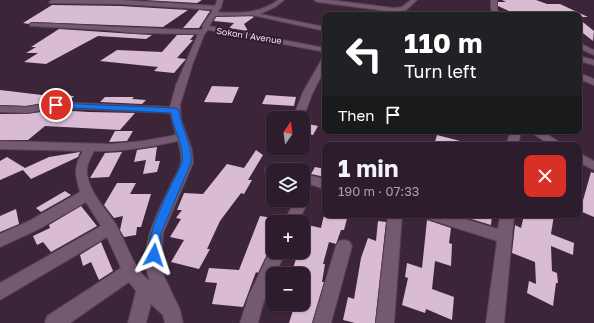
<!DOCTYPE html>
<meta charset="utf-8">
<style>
body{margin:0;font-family:"Golos Text",sans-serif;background:#392937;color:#f1f3f6;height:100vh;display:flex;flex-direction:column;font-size:15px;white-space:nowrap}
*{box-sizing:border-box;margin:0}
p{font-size:13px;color:#a7a1a9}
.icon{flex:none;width:22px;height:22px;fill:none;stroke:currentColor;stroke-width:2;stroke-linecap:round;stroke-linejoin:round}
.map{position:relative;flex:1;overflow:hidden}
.panel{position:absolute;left:322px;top:142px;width:260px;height:76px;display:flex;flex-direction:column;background:#2d1c2b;border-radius:8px;box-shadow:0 1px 3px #0004,0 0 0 1px #483a47}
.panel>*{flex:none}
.banner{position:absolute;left:322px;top:12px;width:260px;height:122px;border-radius:8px;box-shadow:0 1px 3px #0004,0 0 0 1px #483a47;background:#202124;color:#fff;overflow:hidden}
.needle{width:26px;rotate:14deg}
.buttons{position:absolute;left:266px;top:111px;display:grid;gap:8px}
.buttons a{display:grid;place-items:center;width:44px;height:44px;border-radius:8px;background:#2d1c2b;box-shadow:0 1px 3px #0004,0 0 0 1px #483a47;font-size:20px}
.pin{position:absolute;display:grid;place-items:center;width:34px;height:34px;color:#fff;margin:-17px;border:2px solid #fff;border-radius:50%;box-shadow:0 1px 4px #0007}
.me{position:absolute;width:44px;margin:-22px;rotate:5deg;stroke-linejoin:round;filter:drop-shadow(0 0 3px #0008)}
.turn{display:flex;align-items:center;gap:14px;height:84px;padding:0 16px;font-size:18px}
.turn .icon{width:52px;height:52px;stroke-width:2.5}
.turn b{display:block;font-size:28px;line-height:34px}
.then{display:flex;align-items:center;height:38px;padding:0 16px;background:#0003;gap:8px;font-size:15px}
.round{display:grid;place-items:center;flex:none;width:42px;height:42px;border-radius:8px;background:#392937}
.head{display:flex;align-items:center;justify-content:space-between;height:68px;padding:0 16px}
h1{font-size:24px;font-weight:700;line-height:30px}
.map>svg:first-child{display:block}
.building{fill:#d9bbd4}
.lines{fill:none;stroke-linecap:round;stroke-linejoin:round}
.minor-casing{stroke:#544152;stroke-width:2}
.tertiary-casing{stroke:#544152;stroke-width:2}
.minor{fill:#745970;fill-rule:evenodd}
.tertiary{fill:#745970;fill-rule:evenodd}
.route{fill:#1a73e8;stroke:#114b97}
.labels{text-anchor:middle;stroke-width:4;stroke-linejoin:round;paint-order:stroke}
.far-street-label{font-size:9px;fill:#f4e4f1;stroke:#321b2f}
</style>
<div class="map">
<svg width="594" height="323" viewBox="0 0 594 323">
<rect width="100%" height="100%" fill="#3c2539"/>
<path class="building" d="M145 0H202L197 3Z
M502 0H536L547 4H560L588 17H579V15H518L498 6V2H506Z
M52 5 120 6 188 10 163 27 32 22 29 24 23 23Z
M199 10 210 11 199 28H183Z
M216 17 252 16 254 17 244 24 248 31 229 28 234 23 214 21Z
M579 19 594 31 593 41 579 30Z
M59 29 134 34 152 35 146 39 98 36 46 64 24 62 38 53H26L36 47H31Z
M177 35H194L190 40H193L177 58 186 59 174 73 154 71 158 67 100 61 117 50 162 52Z
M212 86 239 87 232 103 204 102Z
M0 90 59 97 60 95 74 96 69 101H56L26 106 0 105Z
M266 95 296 97 294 106 262 104Z
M105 97H134L132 99 146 100 142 104 100 102Z
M56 110 89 112 135 113 120 130 45 126 28 140H0V114H26Z
M303 123 318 126 313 135 303 133Z
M115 131H133L127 141 109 142Z
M437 135 464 142 463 145H434Z
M157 147 155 161H160L157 172 143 174 146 160 134 162 137 150Z
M256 150 263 155 248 180H252L244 194 241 193 220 221 207 249H210L199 269 171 262 184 240 170 237 181 219 176 218 182 210H177L184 193 203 194 227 164 244 168Z
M80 152 78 157 31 179 23 170 0 180V161L7 157 25 168 49 157Z
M122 152 109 177 90 178 105 153Z
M315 167 325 169V177L311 174Z
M591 172 594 173V217L580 211Z
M117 183H136L130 194H151L141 227H137L136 235 124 237 120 230 123 216 114 218 104 205Z
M65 191 71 195 41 212 36 208Z
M81 206 97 226 51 252 43 242 37 245 33 236 50 228 49 225Z
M16 209 19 224 0 232V216Z
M324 215H348L344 230H341L336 244 329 242 323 264H325L322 282H324L312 323H289L295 304H303V292L308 276 292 272 298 252H303V224L321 228Z
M458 215H492L491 225Z
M524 215H554L551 234 574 243 573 255 551 246 552 271 557 273 558 283H556L553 306 527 293 529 281 536 284 535 262 512 253 515 225 521 228Z
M260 216 273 218V246H271L258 273 256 272 243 307 212 304 217 283 205 282 209 268 239 270Z
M427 220 451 228 449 243 452 244 451 266 435 261 432 289 454 297 452 320 426 309 425 313 402 305 408 278 405 277 407 263 422 268Z
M378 221 386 222 375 323H355L343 320 348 297 354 299 361 258 368 238 376 241Z
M101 242 113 271 99 280 91 262 83 266 80 255Z"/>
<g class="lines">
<defs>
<path id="minor" d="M52 0H120L218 6 221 8 218 10 120 4 50 3 49 2Z
M278 0H284L275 7 260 14 325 27V31L252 15 213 16 210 14 213 12C237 13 258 15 278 0Z
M314 0H330L394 8 402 7 411 0H417L406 10 394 12 317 2Z
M491 0H497V9L500 15H494L491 9Z
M32 23C89 25 145 29 201 30L206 26 209 28 204 35 193 63 180 105 181 119 192 150 193 163 163 233 162 255 164 276 180 310 183 323H165L163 315 151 304 146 323H128L136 291 129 282 70 323H45L47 316 121 268 107 237 0 300V283L101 226 86 202 39 229 0 247V234L29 221 80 192C75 174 73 168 83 151L0 149V141L111 144 143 141 176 135 170 113 56 108 26 113 0 112V106L26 107 56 102 170 107 176 85 198 34 134 33 107 30 30 26V24ZM178 141C180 148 182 155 181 162 180 169 175 176 172 182 159 211 136 248 150 281 134 271 125 239 115 223 105 208 90 193 87 174 86 166 90 159 94 151 123 152 150 147 178 141Z
M579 43 594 50V55L579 48Z
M579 56 594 60V65L579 61Z
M322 59H325V69L313 92 303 118H293L303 92Z
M579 73 594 79V85L579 79Z
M511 131H521L518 145H506Z
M273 166 277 167 279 170H273V174L267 173 265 170 267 167Z
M303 174 325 179V189L303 182Z
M303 195 307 196 309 200 298 222H284L295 200H303Z
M388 215H402L394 323H376Z
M426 215H452L498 229 500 215H514L504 323H486L497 241 428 219Z
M344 240 349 241 352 246 331 323H313L336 246 339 241Z
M272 247 273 252H286L275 274H273V278L263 304 258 323H240L249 295Z"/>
<path id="tertiary" d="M217 0H223L221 7 209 26 325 48V52L204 29 202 26 215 7Z
M529 131H542L564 145H550Z
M579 153 594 161V170L579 162Z"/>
</defs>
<use href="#minor" class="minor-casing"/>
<use href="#tertiary" class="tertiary-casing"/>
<use href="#minor" class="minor"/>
<use href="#tertiary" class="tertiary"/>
</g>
<path class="route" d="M56 103 175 108 179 110C181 128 193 145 191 163L161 233 160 255 158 259 154 260 150 259C141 241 173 182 182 163 185 146 173 130 171 113L53 107 52 105Z"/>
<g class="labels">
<g class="far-street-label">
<text transform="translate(249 36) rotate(9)" y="3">Sokon I Avenue</text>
</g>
</g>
</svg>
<div class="buttons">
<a><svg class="needle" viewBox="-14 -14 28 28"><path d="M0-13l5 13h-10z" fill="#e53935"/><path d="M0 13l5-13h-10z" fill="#a7a1a9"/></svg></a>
<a><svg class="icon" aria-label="layers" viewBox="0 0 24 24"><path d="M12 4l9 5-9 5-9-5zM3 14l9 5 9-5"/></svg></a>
<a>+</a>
<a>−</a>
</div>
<div class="pin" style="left:56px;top:105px;background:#d93025"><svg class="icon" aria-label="arrive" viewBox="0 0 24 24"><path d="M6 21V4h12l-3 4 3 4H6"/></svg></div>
<svg class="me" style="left:154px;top:255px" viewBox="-20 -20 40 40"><path d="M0-17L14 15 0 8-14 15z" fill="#1a73e8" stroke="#fff" stroke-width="4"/></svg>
<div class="banner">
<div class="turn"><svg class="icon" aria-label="left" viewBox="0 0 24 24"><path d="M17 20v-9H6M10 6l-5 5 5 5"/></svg><div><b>110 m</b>Turn left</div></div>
<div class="then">Then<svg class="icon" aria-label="arrive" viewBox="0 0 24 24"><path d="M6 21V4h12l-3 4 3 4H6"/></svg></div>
</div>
<section class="panel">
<div class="head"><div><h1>1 min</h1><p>190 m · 07:33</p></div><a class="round" style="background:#d93025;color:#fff"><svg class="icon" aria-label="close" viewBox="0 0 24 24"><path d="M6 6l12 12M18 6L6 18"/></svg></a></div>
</section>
</div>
